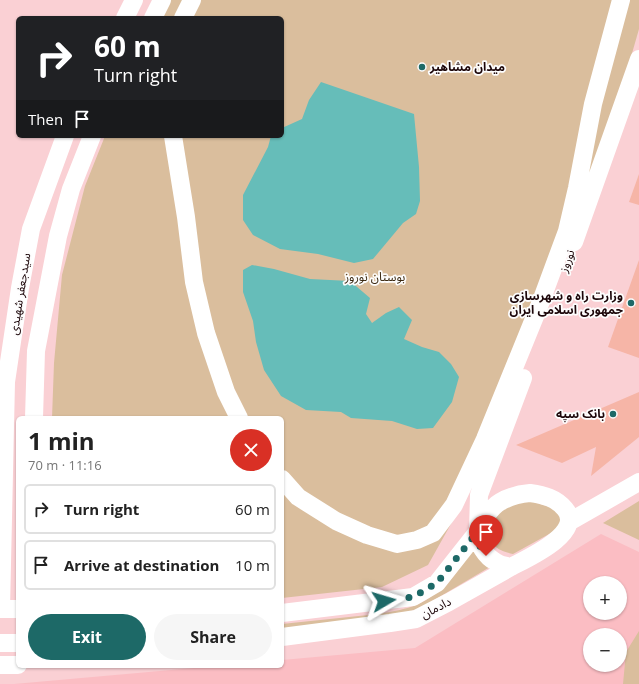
<!DOCTYPE html>
<meta charset="utf-8">
<style>
body{margin:0;font-family:"Open Sans","Noto Sans Arabic",sans-serif;background:#f6f6f6;color:#222;height:100vh;display:flex;flex-direction:column;font-size:15px;white-space:nowrap}
*{box-sizing:border-box;margin:0}
p{font-size:13px;color:#767676}
.icon{flex:none;width:22px;height:22px;fill:none;stroke:currentColor;stroke-width:2;stroke-linecap:round;stroke-linejoin:round}
.map{position:relative;flex:1;overflow:hidden}
.drawer{position:absolute;left:16px;top:416px;width:268px;height:252px;display:flex;flex-direction:column;background:#fff;border-radius:6px;box-shadow:0 1px 3px #0004}
.drawer>*{flex:none}
.guide{position:absolute;left:16px;top:16px;width:268px;height:122px;border-radius:6px;box-shadow:0 1px 3px #0004;background:#202124;color:#fff;overflow:hidden}
.tools{position:absolute;left:583px;top:576px;display:grid;gap:8px}
.tools a{display:grid;place-items:center;width:44px;height:44px;border-radius:50%;background:#fff;box-shadow:0 1px 3px #0004;font-size:20px}
.pin{position:absolute;display:grid;place-items:center;width:34px;height:34px;color:#fff;margin:-41px -17px;border-radius:50% 50% 50% 0;rotate:-45deg;box-shadow:0 0 4px #0007}
.pin .icon{rotate:45deg}
.me{position:absolute;width:44px;margin:-22px;rotate:83deg;stroke-linejoin:round;filter:drop-shadow(0 0 3px #0008)}
.turn{display:flex;align-items:center;gap:14px;height:84px;padding:0 12px;font-size:18px}
.turn .icon{width:52px;height:52px;stroke-width:2.5}
.turn b{display:block;font-size:28px;line-height:34px}
.then{display:flex;align-items:center;height:38px;padding:0 12px;background:#0003;gap:8px;font-size:15px}
.round{display:grid;place-items:center;flex:none;width:42px;height:42px;border-radius:21px;background:#f6f6f6}
.summary{display:flex;align-items:center;justify-content:space-between;height:68px;padding:0 12px}
h1{font-size:24px;font-weight:700;line-height:30px}
.button{display:flex;gap:8px;margin-top:auto;padding:8px 12px}
.button a{flex:1;height:46px;border-radius:24px;background:#1d6967;color:#fff;font-size:16px;font-weight:700;line-height:46px;text-align:center}
.button a+a{background:#f6f6f6;color:#222}
ul{padding:0;list-style:none}
li{display:flex;align-items:center;gap:12px;height:50px;margin:0 8px 6px;padding:0 4px;border:2px solid #e0e0e0;border-radius:6px}
li div{flex:1}
li b{display:block;font-size:15px}
li em{font-style:normal}
.map>svg:first-child{display:block}
.built{fill:#fbbdc3;fill-rule:evenodd}
.green{fill:#dabe9d}
.water{fill:#66bdb9}
.building{fill:#f6b5a7}
.lines{fill:none;stroke-linecap:round;stroke-linejoin:round}
.minor{stroke:#fff;stroke-width:18}
.route{stroke:#1d6967;stroke-width:7;stroke-dasharray:0 12.6}
.poi-dot{fill:#1d6967;stroke:#fdfdfd;stroke-width:1.5}
.labels{text-anchor:middle;stroke-width:3.5;stroke-linejoin:round;paint-order:stroke}
.poi-label{font-size:12px;font-weight:bold;fill:#1c0609;stroke:#fdfdfd;text-anchor:end}
.street-label{font-size:12px;fill:#1c0609;stroke:#fdfdfd}
.park-label{font-size:12px;fill:#38260e;stroke:#fdfdfd}
</style>
<div class="map">
<svg width="639" height="684" viewBox="0 0 639 684">
<rect width="100%" height="100%" fill="#fad0d4"/>
<path class="built" d="M601 534 639 552V684H14L216 666H282V660L415 648ZM590 583H620V613H590ZM590 635H620V665H590Z"/>
<path class="green" d="M169 0H639V29L608 137 475 481 428 565 382 587 282 598V418H52L54 363 62 275 85 186 105 136H282V18H160Z
M527 500 557 509 562 516 560 528 513 554C496 550 491 546 488 529 500 509 505 507 527 500Z
M639 501V540L603 523Z
M473 545 490 567 419 609 393 616 282 629V624C304 622 327 619 349 617 374 614 404 613 426 600 448 587 462 567 473 545Z
M639 631V684H623L626 652Z"/>
<path class="water" d="M321 82 414 114 419 167 420 201 416 214 403 223 373 259 354 263 318 254 280 249 253 235 243 220V195L268 147 271 136H282V128L302 119 309 100Z
M252 265 274 269 310 279 350 281 370 298 366 314 372 323 386 313 399 307 412 320 404 339 422 347 439 352 451 364 459 377 452 402 433 428 417 429 392 421 351 418 341 412 306 410 281 396 264 370 256 342 253 321 243 292V270Z"/>
<path class="building" d="M639 174V205L629 202Z
M639 260V358L608 347Z
M639 392V437L591 476 596 447 562 463 516 445Z"/>
<g class="lines">
<path class="minor" d="M125 18 134 0
M153 18 162 0
M183 18 192 0
M173 136 186 217 194 282 206 333 226 392 239 418
M574 242 639 59
M34 418 36 351 58 236 71 189 92 136
M282 479 298 497 336 521 367 535 397 544 417 540 433 533 454 505 485 439 540 304 567 231 577 188 593 104 621 0
M530 493C544 495 556 498 565 509 585 533 526 559 511 567 506 566 500 565 496 562 486 557 476 543 478 531 479 523 493 506 500 502 510 496 519 494 530 493Z
M569 522 639 482
M18 609H1L6 382 20 288 31 229 65 136
M282 613 413 597 437 583 478 531 479 495 523 378
M282 637 390 623 416 619 449 602 511 567
M0 643H18
M0 665H18"/>
</g>
<g class="lines">
<path class="route" d="M384 601 413 597 437 583 478 531 480 546 486 556"/>
</g>
<g class="poi-dot">
<circle cx="422" cy="67" r="4"/>
<circle cx="631" cy="303" r="4"/>
<circle cx="613" cy="414" r="4"/>
</g>
<g class="labels">
<g class="poi-label">
<text x="430" y="71" text-anchor="start">میدان مشاهیر</text>
<text x="623" y="300">وزارت راه و شهرسازی<tspan x="623" dy="14">جمهوری اسلامی ایران</tspan></text>
<text x="605" y="418">بانک سپه</text>
</g>
<g class="street-label">
<text transform="translate(567 261) rotate(-70)" y="4">نوروز</text>
<text transform="translate(20 294) rotate(-81)" y="4">سیدجعفر شهیدی</text>
<text transform="translate(436 608) rotate(-27)" y="4">دادمان</text>
</g>
<g class="park-label">
<text x="375" y="281">بوستان نوروز</text>
</g>
</g>
</svg>
<div class="tools">
<a>+</a>
<a>−</a>
</div>
<div class="pin" style="left:486px;top:556px;background:#d93025"><svg class="icon" aria-label="arrive" viewBox="0 0 24 24"><path d="M6 21V4h12l-3 4 3 4H6"/></svg></div>
<svg class="me" style="left:384px;top:601px" viewBox="-20 -20 40 40"><path d="M0-17L14 15 0 8-14 15z" fill="#1d6967" stroke="#fff" stroke-width="4"/></svg>
<div class="guide">
<div class="turn"><svg class="icon" aria-label="right" viewBox="0 0 24 24"><path d="M7 20v-9h11M14 6l5 5-5 5"/></svg><div><b>60 m</b>Turn right</div></div>
<div class="then">Then<svg class="icon" aria-label="arrive" viewBox="0 0 24 24"><path d="M6 21V4h12l-3 4 3 4H6"/></svg></div>
</div>
<section class="drawer">
<div class="summary"><div><h1>1 min</h1><p>70 m · 11:16</p></div><a class="round" style="background:#d93025;color:#fff"><svg class="icon" aria-label="close" viewBox="0 0 24 24"><path d="M6 6l12 12M18 6L6 18"/></svg></a></div>
<ul>
<li><svg class="icon" aria-label="right" viewBox="0 0 24 24"><path d="M7 20v-9h11M14 6l5 5-5 5"/></svg><div><b>Turn right</b></div><em>60 m</em></li>
<li><svg class="icon" aria-label="arrive" viewBox="0 0 24 24"><path d="M6 21V4h12l-3 4 3 4H6"/></svg><div><b>Arrive at destination</b></div><em>10 m</em></li>
</ul>
<div class="button"><a>Exit</a><a>Share</a></div>
</section>
</div>
